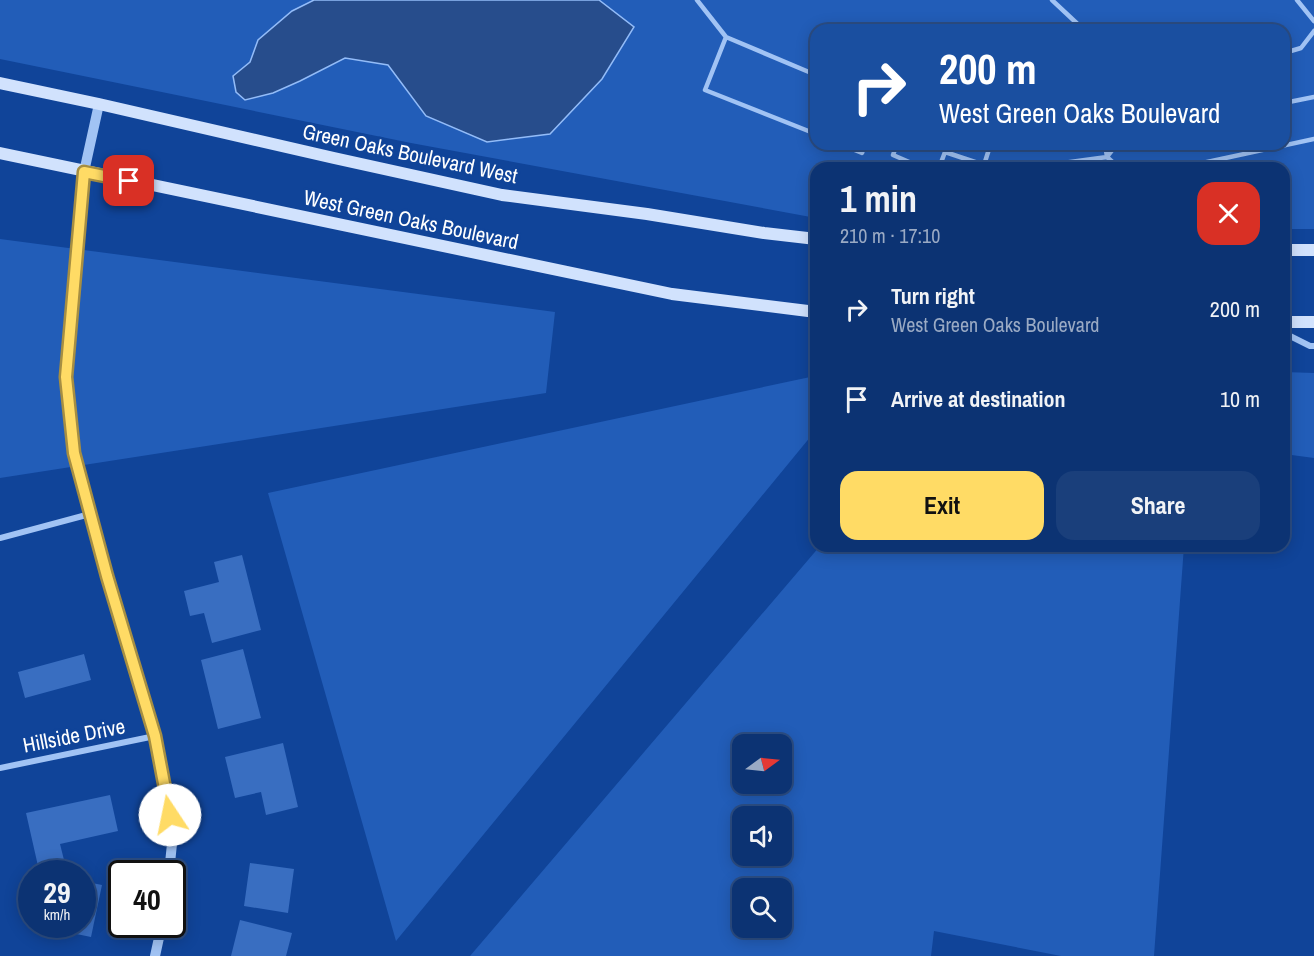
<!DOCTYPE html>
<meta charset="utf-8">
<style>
body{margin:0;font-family:"Archivo Narrow",sans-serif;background:#1a3f7b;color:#f1f3f6;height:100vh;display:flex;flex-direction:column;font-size:22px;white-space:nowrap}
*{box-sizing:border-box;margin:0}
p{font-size:20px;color:#9aaac4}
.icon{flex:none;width:33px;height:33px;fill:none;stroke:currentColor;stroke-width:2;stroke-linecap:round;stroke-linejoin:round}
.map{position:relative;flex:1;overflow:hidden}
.panel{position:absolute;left:810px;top:162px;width:480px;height:390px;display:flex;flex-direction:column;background:#0c3373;border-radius:18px;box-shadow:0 3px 15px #0003,0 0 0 2px #2c4e85}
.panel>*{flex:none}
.hud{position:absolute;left:810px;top:24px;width:480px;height:126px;border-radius:18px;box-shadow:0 3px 15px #0003,0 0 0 2px #2c4e85;background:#1a4fa0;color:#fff;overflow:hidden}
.needle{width:39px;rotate:75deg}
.buttons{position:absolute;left:732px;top:734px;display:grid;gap:12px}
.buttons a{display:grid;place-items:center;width:60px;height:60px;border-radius:12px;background:#0c3373;box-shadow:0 3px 15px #0003,0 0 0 2px #2c4e85;font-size:30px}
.speed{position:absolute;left:18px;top:860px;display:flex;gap:12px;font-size:30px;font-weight:700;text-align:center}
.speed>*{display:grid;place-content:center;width:78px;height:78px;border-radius:50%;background:#0c3373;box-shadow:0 3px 15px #0003,0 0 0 2px #2c4e85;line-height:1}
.speed small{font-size:15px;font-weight:400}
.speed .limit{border:3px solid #111;border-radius:9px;background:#fff;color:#111}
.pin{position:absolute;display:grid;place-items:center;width:51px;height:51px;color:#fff;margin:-26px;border-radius:12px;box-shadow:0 3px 9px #0006}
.me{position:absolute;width:66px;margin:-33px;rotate:349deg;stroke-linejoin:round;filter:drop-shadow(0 0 4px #0008)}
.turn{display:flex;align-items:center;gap:21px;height:126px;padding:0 30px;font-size:27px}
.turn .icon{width:78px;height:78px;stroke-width:2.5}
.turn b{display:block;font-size:42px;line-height:51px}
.round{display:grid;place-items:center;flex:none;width:63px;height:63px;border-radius:18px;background:#1a3f7b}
.head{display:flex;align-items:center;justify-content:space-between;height:102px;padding:0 30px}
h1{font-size:36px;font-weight:700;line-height:45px}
.action{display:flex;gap:12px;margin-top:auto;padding:12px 30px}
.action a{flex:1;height:69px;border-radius:18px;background:#ffdb65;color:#111;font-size:24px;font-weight:700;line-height:69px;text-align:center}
.action a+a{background:#1a3f7b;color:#f1f3f6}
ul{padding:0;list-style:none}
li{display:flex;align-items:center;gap:18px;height:90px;padding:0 30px}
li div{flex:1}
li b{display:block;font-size:22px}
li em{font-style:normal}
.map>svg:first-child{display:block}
.green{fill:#225db8;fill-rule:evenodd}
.water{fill:#274d8c;stroke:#93bcf8;stroke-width:1.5}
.building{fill:#396ec1}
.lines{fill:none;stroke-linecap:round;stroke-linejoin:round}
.service{stroke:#a1c3f4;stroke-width:4.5}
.minor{stroke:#a1c3f4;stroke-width:6}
.tertiary{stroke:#a1c3f4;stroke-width:10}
.secondary{stroke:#d1e2fd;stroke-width:12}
.route-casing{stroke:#a68e42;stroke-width:15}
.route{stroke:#ffdb65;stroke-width:10}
.labels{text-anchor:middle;stroke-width:5;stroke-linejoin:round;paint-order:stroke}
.street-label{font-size:21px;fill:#fff;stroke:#104499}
</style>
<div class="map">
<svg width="1314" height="956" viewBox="0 0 1314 956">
<rect width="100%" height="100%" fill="#104499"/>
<path class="green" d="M0 0H1314V229H1284V168H816V218L411 143 0 59ZM816 30H1284V144H816Z
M0 239 555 312 546 393 0 478Z
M1284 372 1314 373V458L1284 454Z
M815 376 816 430 396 941 268 493Z
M820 546H1184L1154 956H1061L934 931 931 956H470ZM742 744H782V783H742ZM742 816H782V855H742ZM742 888H782V927H742Z"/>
<path class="water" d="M314 0H599L634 27 602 79 550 134 487 142 426 116 388 65 345 58 300 81 273 93 245 100 236 92 233 76 250 62 258 40 292 11Z"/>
<path class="building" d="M242 555 261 630 212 643 204 613 190 616 184 591 219 582 214 562Z
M243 649 261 718 218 729 201 660Z
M84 654 91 680 25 698 18 672Z
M283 743 298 807 266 815 261 792 235 798 225 757Z
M110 795 118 831 60 844 64 860 38 866 26 813Z
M250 863 294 869 288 913 244 906Z
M82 881 102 885 91 937 57 930 58 924H82Z
M240 920 292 933 286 956H231Z"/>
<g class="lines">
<path class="service" d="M697 0 726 37
M1052 0 1084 30
M1297 0 1314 21
M1284 53 1301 48 1314 31
M816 75 726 37 705 90 816 134
M1284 103 1314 97
M840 144 862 153 865 144
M897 144 893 155 923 168
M984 144 990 146 984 165
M1105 144 1107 157 1119 168
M939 168 945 152 984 165 1019 168
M1026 168 1107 157 1117 144
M1179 168 1314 139"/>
<path class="minor" d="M1284 333 1310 346H1314
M0 538 90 514
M0 768 155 736"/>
<path class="tertiary" d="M99 104 84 172 65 377 74 453 107 576 155 736 173 834 169 873
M155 956 162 924"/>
<path class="secondary" d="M0 83 99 104 334 158 502 195 647 214 764 233 816 239
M0 153 672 294 816 312
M1284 250H1314
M1284 322H1314"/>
</g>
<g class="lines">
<defs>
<path id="route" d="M129 181 84 172 66 377 74 453 107 576 155 736 170 815"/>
</defs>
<use href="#route" class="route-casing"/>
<use href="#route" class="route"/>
</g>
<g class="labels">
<g class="street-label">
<text transform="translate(410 154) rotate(12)" y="7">Green Oaks Boulevard West</text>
<text transform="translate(411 220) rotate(12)" y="7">West Green Oaks Boulevard</text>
<text transform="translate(74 736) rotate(-11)" y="7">Hillside Drive</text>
</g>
</g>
</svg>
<div class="buttons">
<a><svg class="needle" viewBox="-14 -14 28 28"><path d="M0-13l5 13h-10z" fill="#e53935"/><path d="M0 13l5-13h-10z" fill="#9aaac4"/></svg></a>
<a><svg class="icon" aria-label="sound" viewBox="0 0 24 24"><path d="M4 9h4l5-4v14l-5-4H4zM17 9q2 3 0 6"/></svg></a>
<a><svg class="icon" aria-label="search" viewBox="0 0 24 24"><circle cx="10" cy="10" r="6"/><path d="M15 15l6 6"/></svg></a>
</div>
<div class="speed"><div>29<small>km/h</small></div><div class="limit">40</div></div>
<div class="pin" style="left:129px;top:181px;background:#d93025"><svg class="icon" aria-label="arrive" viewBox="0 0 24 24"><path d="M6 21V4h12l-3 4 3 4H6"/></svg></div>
<svg class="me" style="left:170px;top:815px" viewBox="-20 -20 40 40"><circle r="19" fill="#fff"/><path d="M0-13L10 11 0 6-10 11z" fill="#ffdb65"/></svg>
<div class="hud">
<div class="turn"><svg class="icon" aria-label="right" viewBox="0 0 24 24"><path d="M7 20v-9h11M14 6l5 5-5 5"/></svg><div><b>200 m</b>West Green Oaks Boulevard</div></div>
</div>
<section class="panel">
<div class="head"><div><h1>1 min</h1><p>210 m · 17:10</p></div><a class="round" style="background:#d93025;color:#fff"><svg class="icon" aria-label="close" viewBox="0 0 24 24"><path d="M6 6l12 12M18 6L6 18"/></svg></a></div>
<ul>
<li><svg class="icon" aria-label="right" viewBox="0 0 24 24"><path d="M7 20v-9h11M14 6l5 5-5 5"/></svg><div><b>Turn right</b><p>West Green Oaks Boulevard</p></div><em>200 m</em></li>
<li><svg class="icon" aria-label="arrive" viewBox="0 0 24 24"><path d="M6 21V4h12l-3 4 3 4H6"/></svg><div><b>Arrive at destination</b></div><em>10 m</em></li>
</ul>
<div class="action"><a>Exit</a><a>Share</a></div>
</section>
</div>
